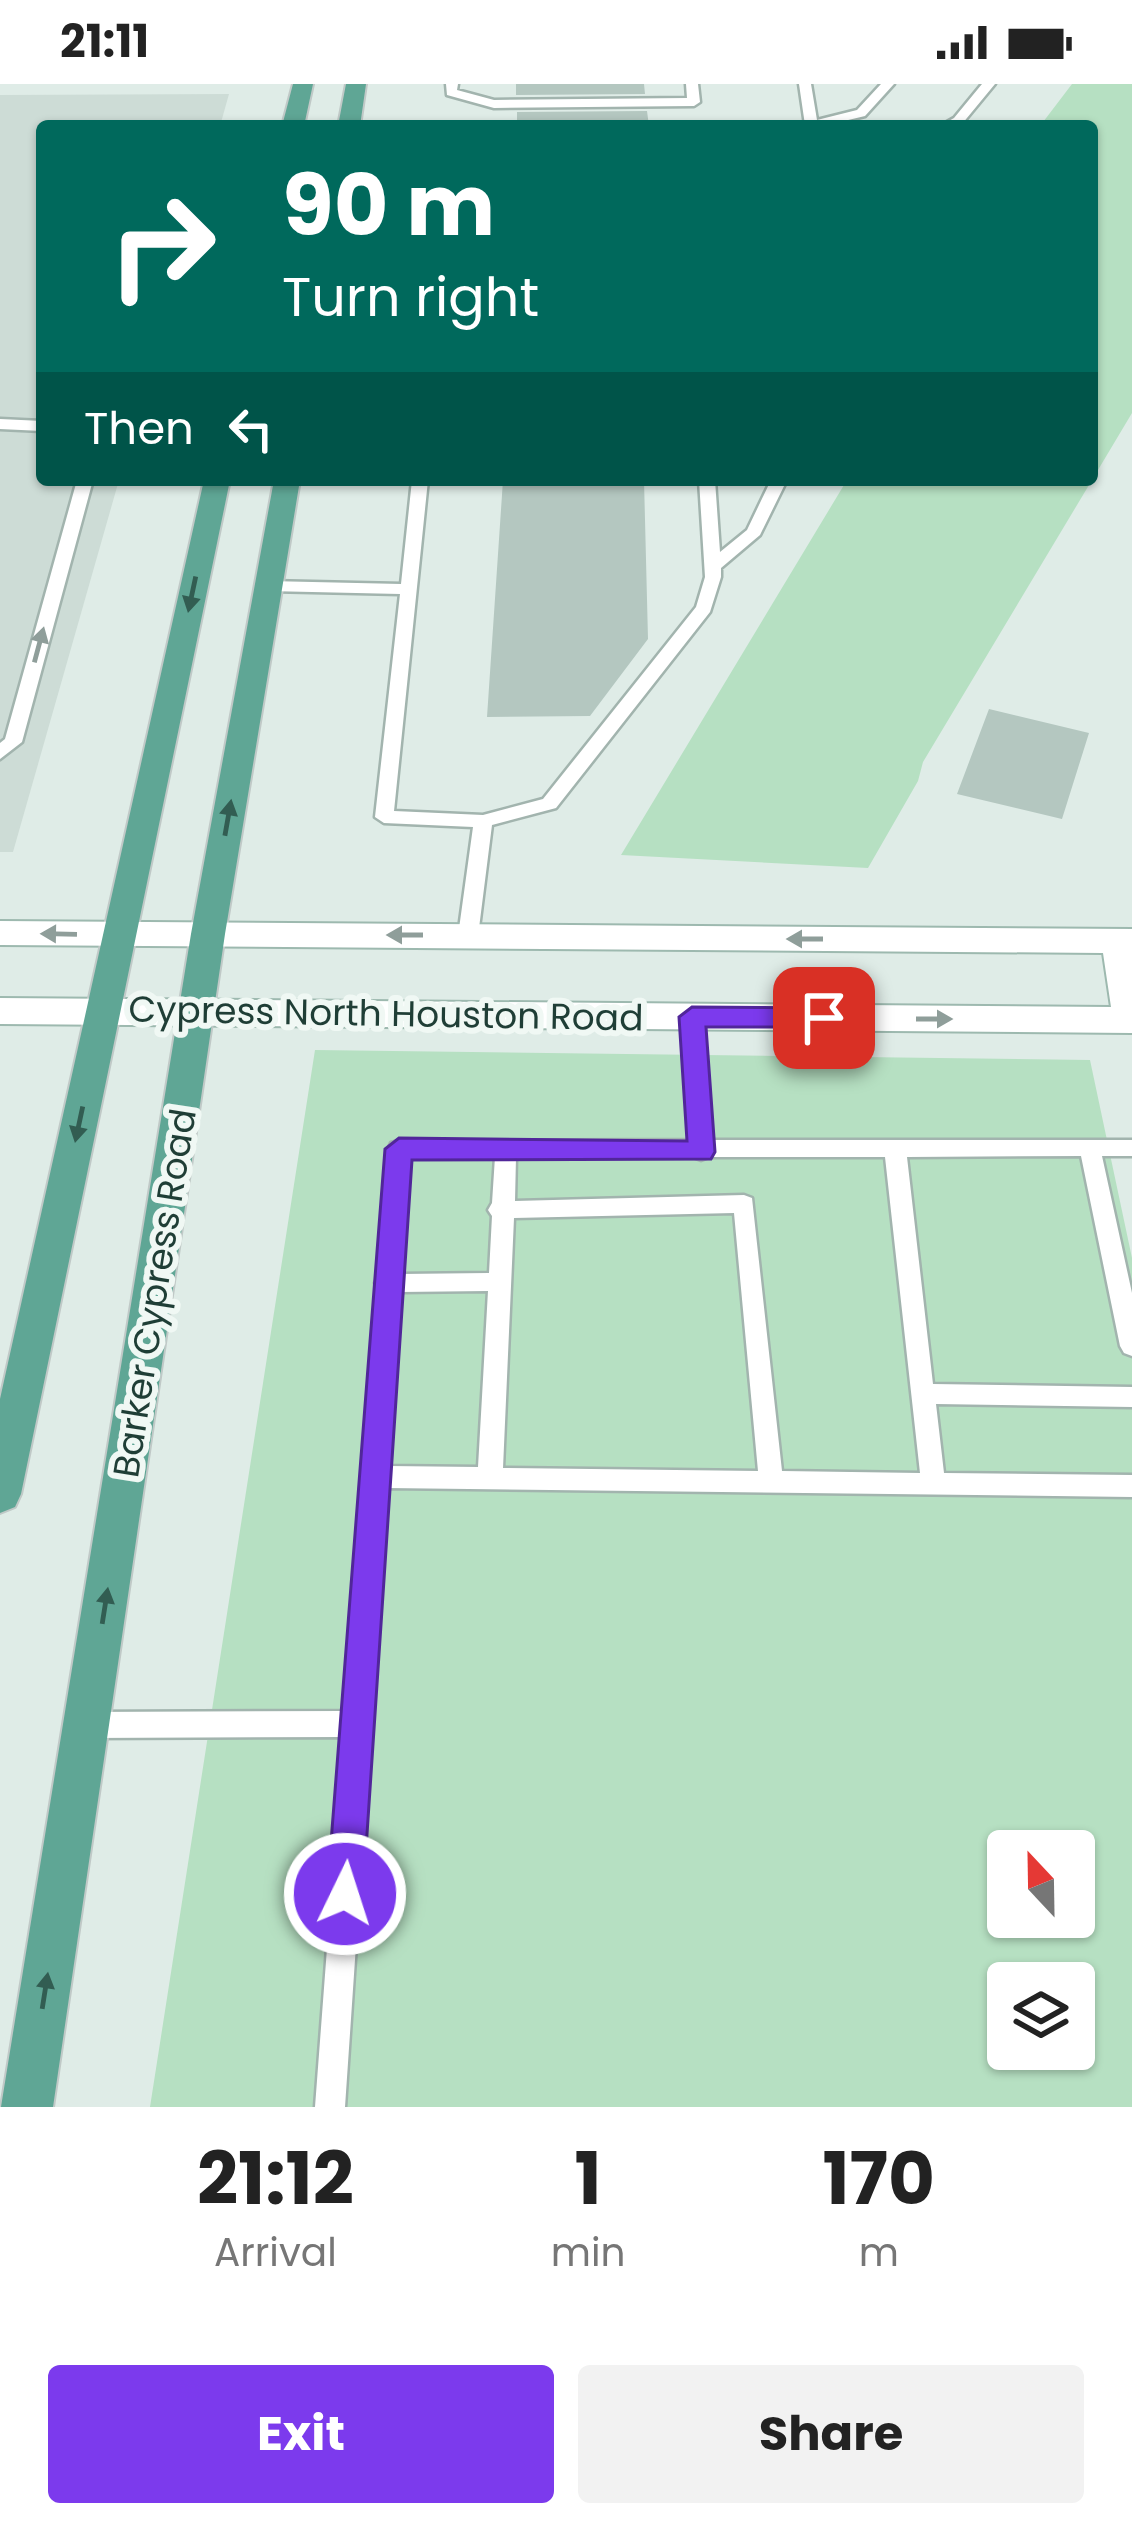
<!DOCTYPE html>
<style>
body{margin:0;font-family:Poppins,sans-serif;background:#f2f2f2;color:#222;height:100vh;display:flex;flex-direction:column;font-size:45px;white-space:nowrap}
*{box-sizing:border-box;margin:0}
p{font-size:39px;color:#767676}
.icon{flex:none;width:66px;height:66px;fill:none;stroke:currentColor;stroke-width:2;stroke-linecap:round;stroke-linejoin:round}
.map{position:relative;height:2023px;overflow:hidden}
.side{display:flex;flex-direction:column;background:#fff;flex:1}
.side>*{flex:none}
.top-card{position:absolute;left:36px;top:36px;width:1062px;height:366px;border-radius:12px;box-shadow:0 3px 9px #0004;background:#00695c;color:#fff;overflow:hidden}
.needle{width:78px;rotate:338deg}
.tools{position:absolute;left:987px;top:1746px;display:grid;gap:24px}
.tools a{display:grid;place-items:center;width:108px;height:108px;border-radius:12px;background:#fff;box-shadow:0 3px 9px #0004;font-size:60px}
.pin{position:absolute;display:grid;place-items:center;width:102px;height:102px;color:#fff;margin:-51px;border-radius:24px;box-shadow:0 6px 18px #0006}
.me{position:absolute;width:132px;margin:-66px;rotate:4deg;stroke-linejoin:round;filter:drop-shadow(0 0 9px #0008)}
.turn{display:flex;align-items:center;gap:42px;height:252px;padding:0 48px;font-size:54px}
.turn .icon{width:156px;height:156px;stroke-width:2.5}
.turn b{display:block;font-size:84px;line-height:102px}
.then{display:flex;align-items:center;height:114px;padding:0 48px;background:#0003;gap:24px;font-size:45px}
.eta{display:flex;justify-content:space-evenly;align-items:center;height:204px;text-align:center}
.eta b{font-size:72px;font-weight:700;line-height:84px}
.action{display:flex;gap:24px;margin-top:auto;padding:24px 48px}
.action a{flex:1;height:138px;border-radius:12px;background:#7c3aed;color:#fff;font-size:48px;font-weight:700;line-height:138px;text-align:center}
.action a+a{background:#f2f2f2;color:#222}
.status{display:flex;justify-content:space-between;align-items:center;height:84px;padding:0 60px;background:#fff;direction:ltr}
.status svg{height:33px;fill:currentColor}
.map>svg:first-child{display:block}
.built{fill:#cddcd6}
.green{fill:#b6e0c2;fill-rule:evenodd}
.building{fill:#b4c7c0}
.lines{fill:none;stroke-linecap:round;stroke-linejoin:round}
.service-casing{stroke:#a2b4ae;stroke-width:5}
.secondary-casing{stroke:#9db9af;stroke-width:4}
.primary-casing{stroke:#c0c9c7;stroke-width:4}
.service{fill:#fff;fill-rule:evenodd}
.secondary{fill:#fff;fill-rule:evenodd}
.primary{fill:#5fa695;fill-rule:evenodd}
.oneway{fill:#325d52}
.oneway2{fill:#8f9e9a}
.route{fill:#7c3aed;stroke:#51269a;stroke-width:3}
.labels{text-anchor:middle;stroke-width:12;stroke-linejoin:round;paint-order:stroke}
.street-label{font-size:36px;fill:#1f3e36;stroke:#f0f8f4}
</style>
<div class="status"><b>21:11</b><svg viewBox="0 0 49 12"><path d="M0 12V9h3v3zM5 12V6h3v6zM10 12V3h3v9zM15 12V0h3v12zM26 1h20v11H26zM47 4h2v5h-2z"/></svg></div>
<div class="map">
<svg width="1132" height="2023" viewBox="0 0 1132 2023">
<rect width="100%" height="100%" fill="#dfece7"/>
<path class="built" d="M229 10 220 42H42V396H119L13 768H0V11Z"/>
<path class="green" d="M1072 0H1132V329L1092 396V42H1040Z
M847 396H1092L923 678 918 697 868 784 621 771Z
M315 966 1090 976 1132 1174V2023H150ZM1008 1767H1074V1833H1008ZM1008 1899H1074V1965H1008Z"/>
<path class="building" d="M516 0H644L645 10 516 11Z
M647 27 649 42H517V28Z
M503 396H644L648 555 590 632 487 633Z
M989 625 1089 649 1062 735 957 710Z"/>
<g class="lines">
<defs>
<path id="service" d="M446 0H458L457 6 494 16 687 14 686 0H698L700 18 694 22 494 24 447 11Z
M799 0H811L817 36 857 26 881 0H894L865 32 823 42 805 41Z
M982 0H995L962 40 940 42 954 34Z
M0 335 42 337V347L0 345Z
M77 396H93L22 658 0 675V659L5 655Z
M412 396H428L394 727 483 731 543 715 696 523 705 493 699 396H715L720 468 747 446 771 396H787L760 451 721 484V493L710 528 556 724 492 741 478 852 468 859 458 852 473 743 384 739 375 733 400 510 268 507 260 502 268 497 401 500Z
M692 925 702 933 711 1056H1132V1072H1102L1132 1209V1272L1124 1269 1120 1262 1081 1072 907 1073 933 1300 1132 1303V1323L936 1320 944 1389 1132 1391V1413L387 1404 345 2023H315L343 1653 86 1654 77 1650 73 1641 77 1632 86 1628 345 1627 378 1205 375 1199 379 1192 388 1065 391 1059 399 1057 690 1056 682 933ZM409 1073H495L492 1119 488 1126 492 1132 489 1189 401 1190ZM516 1073H693L701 1076 709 1073H885L920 1389 782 1387 752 1114 744 1111 515 1117ZM734 1129 758 1387 503 1384 514 1134ZM488 1207 478 1383 388 1382 400 1208Z"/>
<path id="secondary" d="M0 837 1132 845V949L0 940V914L1111 923 1103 869 0 861Z"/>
<path id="primary" d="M293 0H313L304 42H282Z
M346 0H366L360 42H338Z
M204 396H230L21 1410 15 1423 0 1429V1315Z
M274 396H300L225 850 53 2023H1L191 850Z"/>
</defs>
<use href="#service" class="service-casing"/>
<use href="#secondary" class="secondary-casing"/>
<use href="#primary" class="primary-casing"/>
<use href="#service" class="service"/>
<use href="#secondary" class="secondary"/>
<use href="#primary" class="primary"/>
</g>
<defs><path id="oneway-solid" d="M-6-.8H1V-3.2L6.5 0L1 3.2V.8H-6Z" transform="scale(3)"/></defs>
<g class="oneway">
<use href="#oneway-solid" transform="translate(192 510) rotate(102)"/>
<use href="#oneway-solid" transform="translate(228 734) rotate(-80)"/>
<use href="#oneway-solid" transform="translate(79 1040) rotate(102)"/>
<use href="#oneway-solid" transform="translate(105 1522) rotate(-81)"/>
<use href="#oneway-solid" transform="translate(45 1907) rotate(-81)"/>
</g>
<g class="oneway2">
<use href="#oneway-solid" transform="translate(39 561) rotate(-75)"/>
<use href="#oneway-solid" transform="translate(59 850) rotate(-179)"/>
<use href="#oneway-solid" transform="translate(405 851) rotate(-180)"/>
<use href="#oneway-solid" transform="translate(805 855) rotate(-180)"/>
<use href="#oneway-solid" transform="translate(934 935)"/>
</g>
<path class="route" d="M692 923 824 924 837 934 824 943H706L715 1068 711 1075 412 1076 363 1810 358 1823 345 1828 332 1823 327 1810 385 1065 399 1054 687 1057 679 933Z"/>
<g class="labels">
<g class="street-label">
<text transform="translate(386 929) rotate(1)" y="13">Cypress North Houston Road</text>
<text transform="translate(154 1209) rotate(-81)" y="13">Barker Cypress Road</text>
</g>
</g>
</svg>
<div class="tools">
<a><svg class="needle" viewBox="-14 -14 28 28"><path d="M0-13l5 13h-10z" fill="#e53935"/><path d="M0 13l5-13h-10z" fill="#767676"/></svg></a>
<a><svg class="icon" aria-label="layers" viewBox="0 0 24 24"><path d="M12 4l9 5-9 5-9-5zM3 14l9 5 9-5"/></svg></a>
</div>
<div class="pin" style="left:824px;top:934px;background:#d93025"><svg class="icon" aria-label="arrive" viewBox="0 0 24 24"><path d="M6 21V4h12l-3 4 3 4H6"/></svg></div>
<svg class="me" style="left:345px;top:1810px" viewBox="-20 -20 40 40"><circle r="17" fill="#7c3aed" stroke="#fff" stroke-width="3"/><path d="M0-11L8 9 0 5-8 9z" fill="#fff"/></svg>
<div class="top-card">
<div class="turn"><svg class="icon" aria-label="right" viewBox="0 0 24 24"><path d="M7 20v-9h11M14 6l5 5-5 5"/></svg><div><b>90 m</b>Turn right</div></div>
<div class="then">Then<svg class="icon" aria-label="left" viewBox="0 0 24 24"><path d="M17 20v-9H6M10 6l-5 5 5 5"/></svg></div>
</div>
</div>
<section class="side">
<div class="eta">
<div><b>21:12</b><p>Arrival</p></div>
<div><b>1</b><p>min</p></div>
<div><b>170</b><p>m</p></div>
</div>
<div class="action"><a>Exit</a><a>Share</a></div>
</section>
